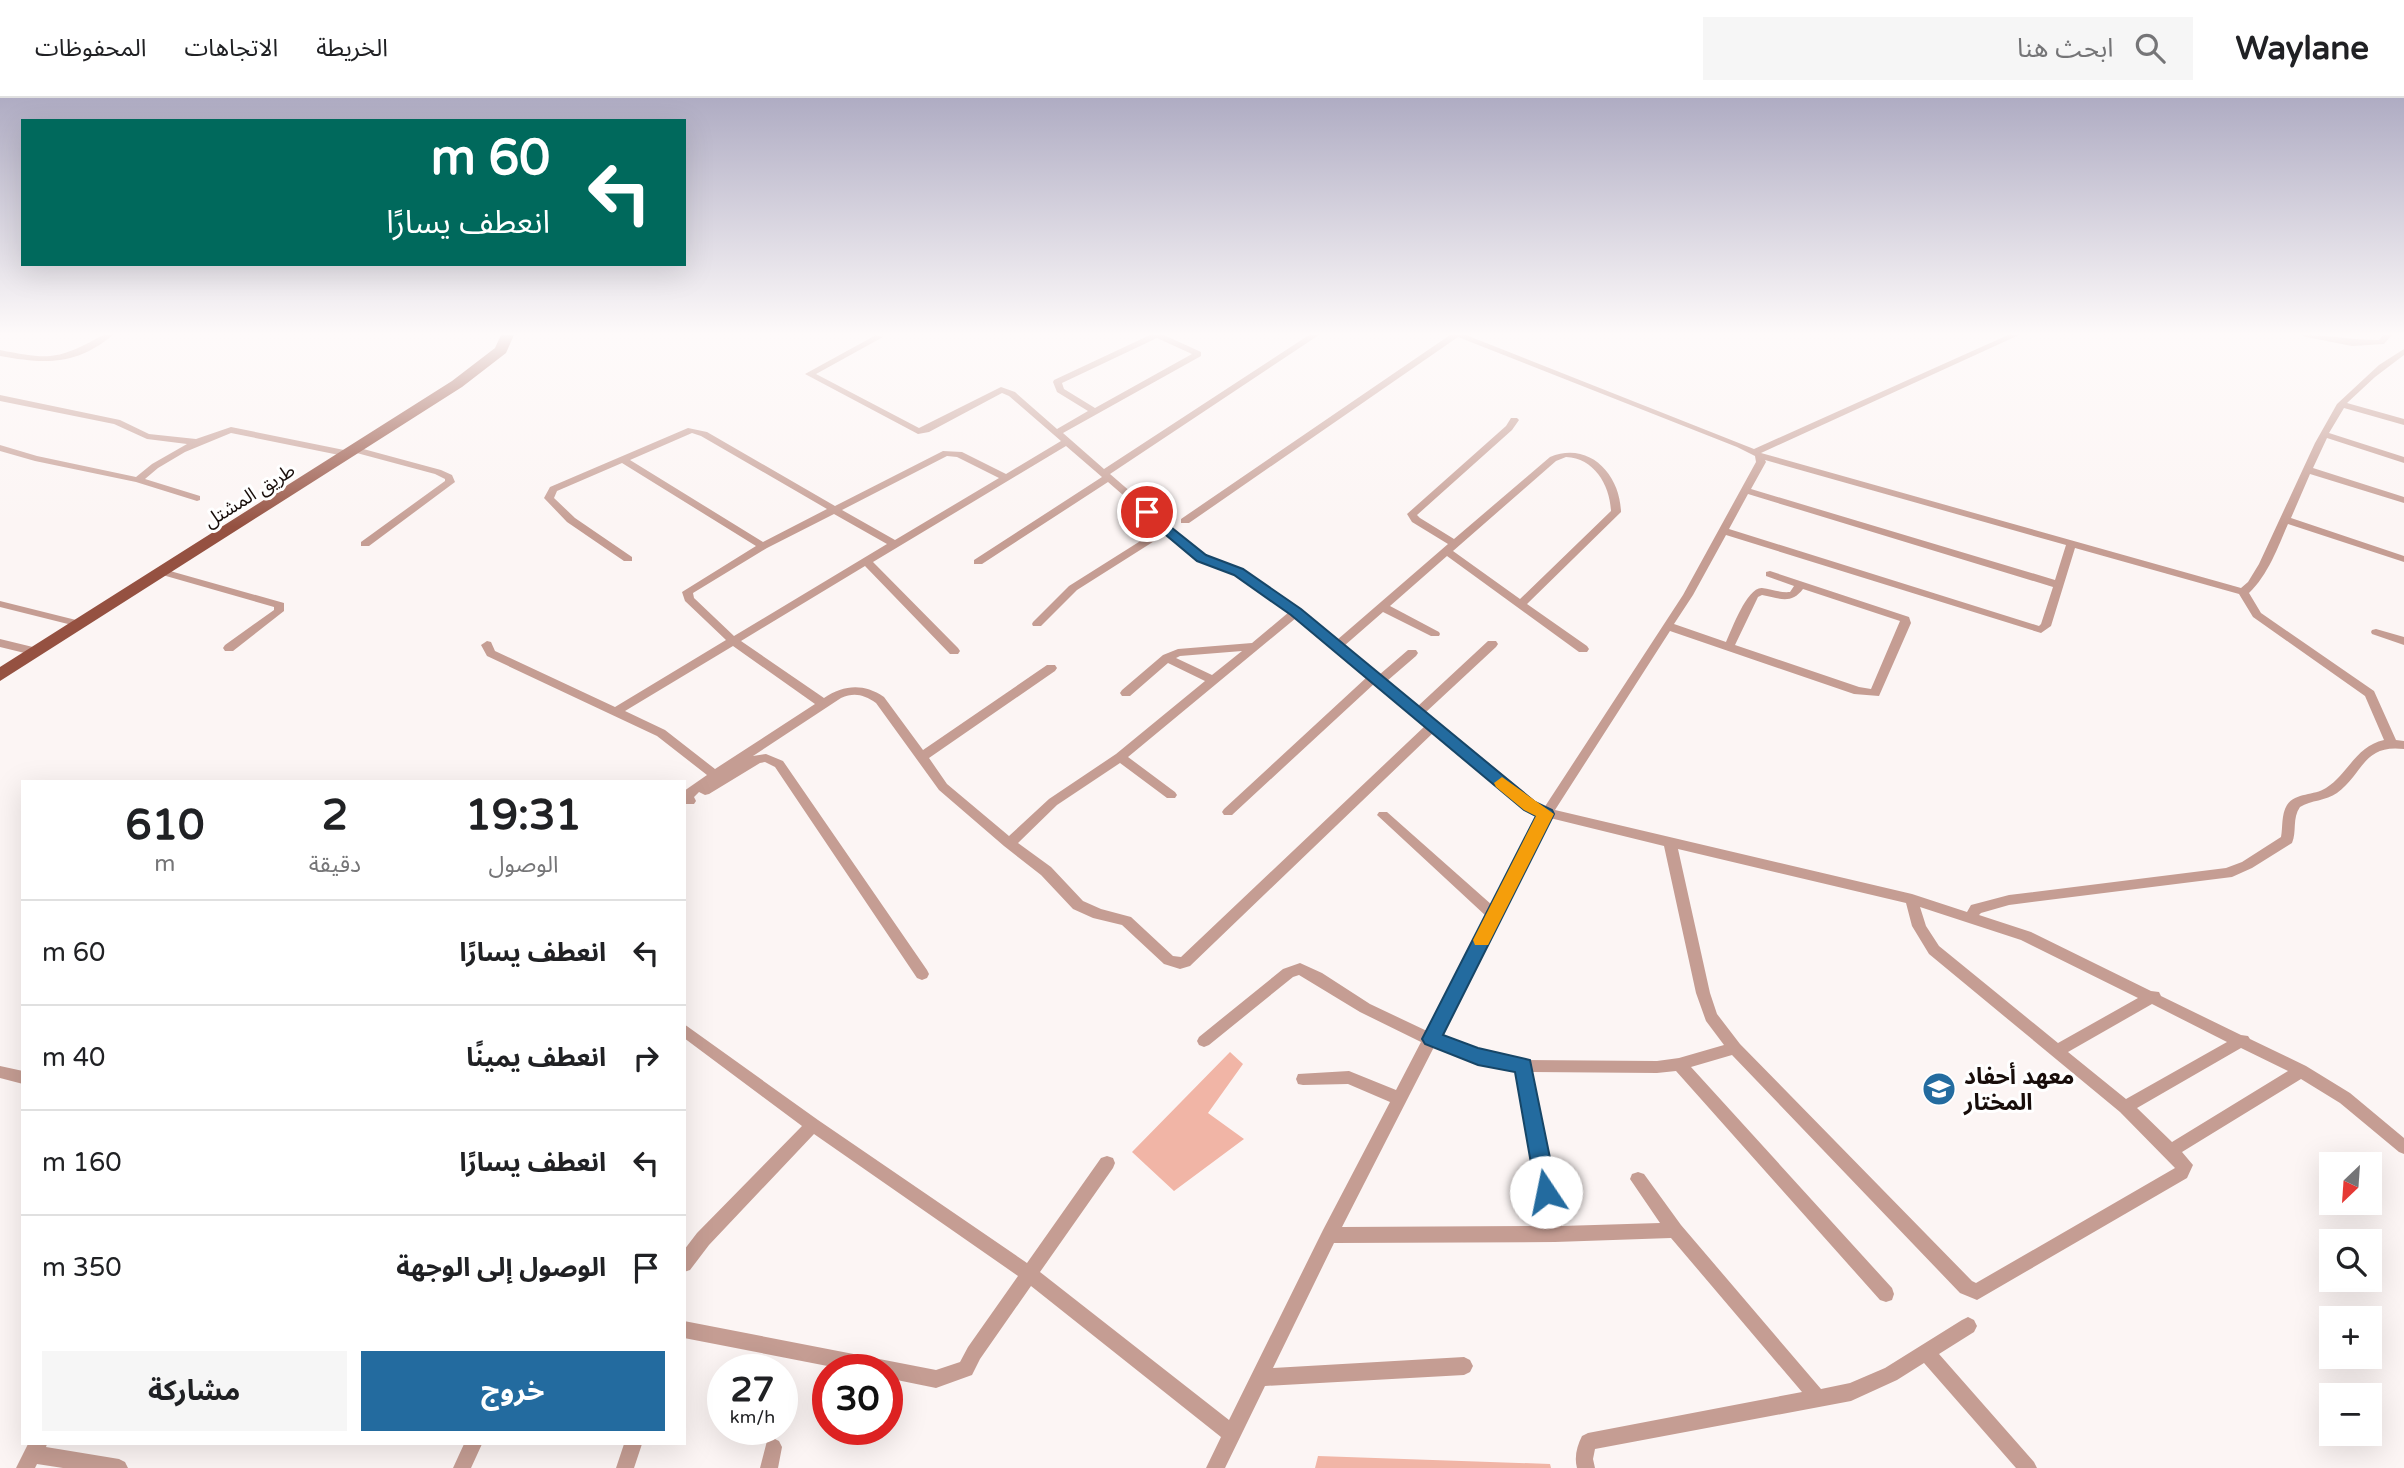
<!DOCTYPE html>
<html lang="ar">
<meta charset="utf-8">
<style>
body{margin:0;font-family:"Varela Round","Noto Sans Arabic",sans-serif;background:#f6f6f6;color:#202124;direction:rtl;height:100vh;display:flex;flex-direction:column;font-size:26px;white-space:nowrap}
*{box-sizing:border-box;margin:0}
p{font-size:23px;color:#757577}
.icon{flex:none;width:38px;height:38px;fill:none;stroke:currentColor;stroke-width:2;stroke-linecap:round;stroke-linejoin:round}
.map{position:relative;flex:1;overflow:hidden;direction:ltr}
.sheet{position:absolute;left:21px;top:682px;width:665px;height:665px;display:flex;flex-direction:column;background:#fff;border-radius:0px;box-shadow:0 7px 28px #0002;direction:rtl}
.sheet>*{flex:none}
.hud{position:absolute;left:21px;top:21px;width:665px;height:147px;border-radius:0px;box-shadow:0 7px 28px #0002;direction:rtl;background:#00695c;color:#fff;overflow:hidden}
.needle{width:46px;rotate:205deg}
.fabs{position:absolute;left:2319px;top:1054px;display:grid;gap:14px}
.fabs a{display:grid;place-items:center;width:63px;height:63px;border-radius:0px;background:#fff;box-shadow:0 7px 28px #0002;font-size:35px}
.speed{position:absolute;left:707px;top:1256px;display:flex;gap:14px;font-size:35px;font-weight:700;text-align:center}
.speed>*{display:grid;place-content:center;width:91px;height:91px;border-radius:50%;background:#fff;box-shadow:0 7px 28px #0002;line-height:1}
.speed small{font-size:18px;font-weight:400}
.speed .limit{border:10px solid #d22;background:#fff;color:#111}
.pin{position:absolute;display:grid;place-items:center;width:60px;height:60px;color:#fff;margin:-30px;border:4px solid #fff;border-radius:50%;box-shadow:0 2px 7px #0007}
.me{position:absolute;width:77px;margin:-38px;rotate:349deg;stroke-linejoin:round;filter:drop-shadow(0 0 5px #0008)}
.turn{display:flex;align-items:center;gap:24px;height:147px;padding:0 21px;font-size:32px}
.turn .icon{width:91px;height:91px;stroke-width:2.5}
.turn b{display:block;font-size:49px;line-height:60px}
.eta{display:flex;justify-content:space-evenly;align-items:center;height:119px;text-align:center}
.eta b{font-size:42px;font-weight:700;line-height:49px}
.button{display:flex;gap:14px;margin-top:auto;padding:14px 21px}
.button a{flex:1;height:80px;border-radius:0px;background:#236b9f;color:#fff;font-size:28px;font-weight:700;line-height:80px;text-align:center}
.button a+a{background:#f6f6f6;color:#202124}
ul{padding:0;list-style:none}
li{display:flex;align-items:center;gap:21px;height:105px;padding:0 21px;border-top:2px solid #e0e0e0}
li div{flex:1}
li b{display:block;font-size:26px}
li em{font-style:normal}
header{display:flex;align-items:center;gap:42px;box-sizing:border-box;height:98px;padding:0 35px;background:#fff;border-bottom:2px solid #e0e0e0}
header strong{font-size:33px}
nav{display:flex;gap:38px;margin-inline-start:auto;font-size:24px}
.search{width:490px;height:63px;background:#f6f6f6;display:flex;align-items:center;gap:18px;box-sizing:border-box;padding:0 24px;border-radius:0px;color:#757577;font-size:26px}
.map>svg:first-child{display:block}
.green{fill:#f1b5a6}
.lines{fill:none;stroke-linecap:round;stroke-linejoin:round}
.street{fill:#c59d93;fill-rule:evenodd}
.primary{fill:#955141;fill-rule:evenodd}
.route{fill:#236b9f;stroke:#174667;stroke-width:2}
.slow{fill:#f59e0b}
.labels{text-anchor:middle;stroke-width:6;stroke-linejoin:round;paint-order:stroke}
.street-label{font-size:19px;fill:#180d0a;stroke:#fff}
.near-poi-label{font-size:23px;font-weight:bold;fill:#180d0a;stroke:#fff;text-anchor:start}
</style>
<header>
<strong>Waylane</strong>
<div class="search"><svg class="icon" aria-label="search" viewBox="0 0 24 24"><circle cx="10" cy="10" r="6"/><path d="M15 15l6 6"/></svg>ابحث هنا</div>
<nav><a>الخريطة</a><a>الاتجاهات</a><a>المحفوظات</a></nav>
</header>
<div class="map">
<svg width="2404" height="1370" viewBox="0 0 2404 1370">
<rect width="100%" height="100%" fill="#fcf5f4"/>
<path class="green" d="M1230 954 1243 966 1208 1015 1244 1041 1174 1093 1132 1054Z
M1318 1358 1550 1366 1551 1370H1315Z"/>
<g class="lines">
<path class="street" d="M103 237H113C75 268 45 266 0 258V252C50 262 58 262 103 237Z
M876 237 883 239 816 276 919 330 1001 289 1015 294 1057 331 1088 313 1057 294 1053 284 1054 282 1150 237H1164L1201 254V258L1063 335 1104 371 1309 237H1319L1110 376 1205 458 1242 472 1300 512 1337 542 1448 446 1412 424 1407 416 1506 328 1511 320H1517L1519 322 1512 332 1417 417 1420 420 1454 441 1550 359C1589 343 1620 376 1621 414L1527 506 1587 548 1589 551 1587 554H1579L1447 458 1390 508 1439 534 1440 536 1439 538H1431L1383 514 1344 548 1379 577 1408 552H1416L1418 555 1416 558 1387 583 1418 608 1488 543H1496L1498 546 1496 549 1426 614 1544 710 1683 497 1756 364 1755 358 1737 349 1458 239 1189 425H1181V421L1450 237H1466L1754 351 2008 237H2019L1761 355 2241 490 2248 484 2259 466 2315 345 2337 306 2379 267 2404 251V257L2375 279 2347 305 2404 321V327L2344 310 2329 335 2404 359V365L2327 340 2313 370 2404 399V405L2310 376 2291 420 2404 458V464L2288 426C2278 449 2268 477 2249 495L2261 515 2374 593 2396 642 2404 643V651C2363 646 2364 675 2337 695 2326 703 2311 702 2300 709 2292 720 2297 734 2292 745L2252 770 2232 779 2009 807 1981 815 1979 817 2031 834 2151 893 2159 894 2161 898 2241 937 2248 938 2250 941 2306 968 2350 995 2404 1040V1056L2399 1054 2340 1005 2301 981 2182 1054 2193 1067 2187 1080 1977 1202 1960 1195 1732 957 1691 969 1892 1190 1894 1196 1892 1202 1886 1204 1880 1202 1676 973 1657 975 1532 974 1562 1128 1660 1125 1630 1081 1632 1076 1638 1074 1644 1076 1681 1127 1821 1291 1850 1285 1885 1270 1962 1222 1968 1219 1974 1222 1977 1228 1974 1234 1939 1256 2034 1364 2037 1370H2016L1924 1265 1897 1282 1851 1303 1595 1351 1593 1361 1595 1370H1577C1574 1359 1577 1348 1582 1338L1588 1335 1802 1294 1671 1140 1555 1144 1334 1145 1273 1270 1464 1259 1470 1262 1473 1268 1470 1274 1464 1277 1265 1288 1225 1370H1206L1221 1339 1031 1188 980 1261 972 1277 936 1290 887 1280V1272H848L684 1240V1223L936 1272 960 1264 968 1249 1018 1178 814 1036 709 1147 690 1172 684 1174V1152L697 1135 802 1028 684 940V926L818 1022 1027 1165 1101 1060 1107 1058 1113 1060 1115 1065 1113 1070 1040 1174 1229 1322 1323 1132 1390 1004 1348 986 1303 987 1298 986 1296 981 1298 976 1349 973 1396 992 1421 944 1360 914 1299 877 1293 879 1209 947 1204 949 1199 947 1197 943 1199 939 1283 871 1300 865 1322 875 1370 906 1427 933 1486 818 1377 717 1379 714H1387L1492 807 1539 718 1534 716 1434 634 1190 868 1180 871 1164 866 1122 827 1093 820 1073 811 1041 777 1004 748 939 692 876 605C864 597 855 594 841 600L753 658 766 656 783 663 927 872 929 876 927 880 922 882 917 880 775 669 765 664 760 665 709 696 705 697 699 694 694 699 696 703 694 706H686L684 693 707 677 657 638 487 558 481 547 487 543 491 544 495 553 615 609 726 542 685 503 682 494 756 448 622 365 557 393 554 400 575 420 632 459V463H624L567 424 544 400 550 389 688 330 707 334 835 408 943 353 962 354 1006 376 1061 343 1009 298 1002 295 929 334 918 336 805 276ZM1157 240 1192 256 1095 310 1064 291 1062 285ZM692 335 701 338 827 411 763 444 630 362ZM1066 348 1102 379 974 462V466H982L1108 384 1161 430 1069 488 1033 524 1032 526 1033 528H1041L1077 492 1167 435 1197 462 1234 476 1289 514 1252 545 1178 551 1163 557 1122 592 1120 595 1122 598H1130L1168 565 1205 583 1116 656 1049 701 1009 738 947 686 929 660 1055 573 1057 570 1055 567H1047L923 652 884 599C863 585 844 587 824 600L741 543 865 468 950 556H958L960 553 958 550 873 464ZM947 358 957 359 999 380 895 442 842 412ZM1566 359C1594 360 1610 387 1611 413L1520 501 1453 453 1556 363ZM1765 362 2066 447 2055 482 1751 391 1766 364ZM1748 396 2053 489 2041 526 2039 528 1729 431ZM834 416 887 446 734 538 694 500 693 495 767 450ZM1726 437 2041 535 2051 528 2075 450 2239 496 2253 519 2365 598 2384 642C2356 648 2348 676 2326 690 2314 698 2296 694 2287 707 2281 717 2283 729 2281 739L2242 764 2226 770 2009 797 1971 807 1967 814 1912 796 1555 712 1670 533 1854 596 1879 598 1911 525 1909 519 1770 473 1766 474V478L1794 488 1790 494C1780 495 1772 491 1762 490 1747 489 1732 531 1726 544L1674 526 1693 497ZM1803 491 1900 523 1871 591 1859 589 1735 547 1758 499 1762 497C1779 500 1791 507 1803 491ZM1296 520 1367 579 1224 711 1222 714 1224 717H1232L1375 585 1412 615 1413 619 1426 627 1181 859 1173 858 1131 819 1101 811 1083 803 1051 769 1018 745 1057 707 1120 665 1167 700H1175L1177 697 1175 694 1128 659ZM733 548 815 606 715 671 665 632 625 613ZM1242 553 1212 577 1176 560 1180 558ZM1550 720 1664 748 1696 895 1706 923 1724 947 1679 960 1657 963 1523 962 1482 953 1439 938ZM1678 751 1906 805 1912 828 1929 856 2120 1014 2175 1070 1976 1185 1972 1183 1740 946 1717 916 1710 895ZM1920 809 2021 842 2138 900 2058 945 1939 848 1926 828ZM2152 906 2227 944 2126 1001 2068 954ZM1434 949 1482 965 1517 973 1545 1128 1342 1129ZM2241 950 2288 973 2172 1044 2137 1010Z
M2302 237C2328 237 2353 242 2379 242L2383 237H2392L2384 246 2352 248 2306 239Z
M0 297 120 322 149 336 196 341 231 329 349 353 354 356 349 359 231 335 185 354 158 370 145 381 200 398V402L197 403 136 384 35 363 0 353V347L37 358 136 379 152 366 187 346 147 341 114 326 0 303Z
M356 349 441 372 452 377 455 384 369 448H361V444L445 383V381L435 376 353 354 351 352Z
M163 471 284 505V513L233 553H225L223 550 225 547 274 512V509L159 476 158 474Z
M0 503 84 524 85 526 80 529 0 509Z
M2376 531 2404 539V547L2372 536 2371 534 2372 532Z
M0 541 41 551 43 554 37 558 0 549Z
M0 968 23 973V986L0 980Z
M773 1340 779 1343 782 1349 778 1370H760L767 1343Z
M28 1346H47L46 1349 119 1361 125 1364 128 1370H63L37 1366 35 1370H16Z
M464 1346H482L471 1370H453Z
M624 1346H642L634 1370H616Z"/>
<path class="primary" d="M501 237H514L506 255 462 289 0 583V569L452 283 495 250Z"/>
</g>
<linearGradient id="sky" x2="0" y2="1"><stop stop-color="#afacc3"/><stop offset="0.55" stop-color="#fefafa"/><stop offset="1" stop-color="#fefafa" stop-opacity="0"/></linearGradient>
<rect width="2404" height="429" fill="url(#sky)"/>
<path class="route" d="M1147 410 1206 457 1243 471 1301 511 1535 704 1552 712 1554 716 1443 937 1478 950 1530 962 1557 1094 1554 1100 1546 1103 1539 1100 1536 1094 1515 974 1478 967 1425 946 1422 941 1536 718 1524 712 1291 517 1234 477 1197 463 1142 417V412Z"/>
<path class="slow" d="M1502 679 1554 716 1488 847H1475L1473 842 1536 718 1524 712 1496 689 1494 685Z"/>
<defs>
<symbol id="university-disc" viewBox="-11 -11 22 22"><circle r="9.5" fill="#236b9f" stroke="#fff"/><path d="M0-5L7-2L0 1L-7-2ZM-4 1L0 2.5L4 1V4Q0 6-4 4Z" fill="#fff"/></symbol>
</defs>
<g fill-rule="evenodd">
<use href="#university-disc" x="1920" y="972" width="38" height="38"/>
</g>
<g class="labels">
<g class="street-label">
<text transform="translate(249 397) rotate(-32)" y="7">طريق المشتل</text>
</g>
<g class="near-poi-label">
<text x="1964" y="986">معهد أحفاد<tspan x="1964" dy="26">المختار</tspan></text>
</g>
</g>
</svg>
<div class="fabs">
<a><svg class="needle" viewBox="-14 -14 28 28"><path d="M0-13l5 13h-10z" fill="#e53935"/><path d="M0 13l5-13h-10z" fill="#757577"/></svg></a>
<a><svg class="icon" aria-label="search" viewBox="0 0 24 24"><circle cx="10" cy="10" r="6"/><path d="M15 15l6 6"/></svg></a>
<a>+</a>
<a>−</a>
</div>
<div class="speed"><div>27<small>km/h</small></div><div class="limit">30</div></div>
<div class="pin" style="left:1147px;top:414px;background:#d93025"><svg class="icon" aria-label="arrive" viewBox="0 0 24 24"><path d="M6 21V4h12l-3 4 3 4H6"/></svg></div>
<svg class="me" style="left:1546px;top:1094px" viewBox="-20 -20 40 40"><circle r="19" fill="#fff"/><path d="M0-13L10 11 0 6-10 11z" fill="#236b9f"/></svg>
<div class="hud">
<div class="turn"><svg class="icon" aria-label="left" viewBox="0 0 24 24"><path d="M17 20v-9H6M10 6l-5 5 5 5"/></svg><div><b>60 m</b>انعطف يسارًا</div></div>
</div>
<section class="sheet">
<div class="eta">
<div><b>19:31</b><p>الوصول</p></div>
<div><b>2</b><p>دقيقة</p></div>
<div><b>610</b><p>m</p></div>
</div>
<ul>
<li><svg class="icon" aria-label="left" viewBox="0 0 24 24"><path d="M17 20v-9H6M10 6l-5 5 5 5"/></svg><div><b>انعطف يسارًا</b></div><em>60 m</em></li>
<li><svg class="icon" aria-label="right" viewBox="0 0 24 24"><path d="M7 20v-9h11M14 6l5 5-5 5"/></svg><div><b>انعطف يمينًا</b></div><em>40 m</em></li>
<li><svg class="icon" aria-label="left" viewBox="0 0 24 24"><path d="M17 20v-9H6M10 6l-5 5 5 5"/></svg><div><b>انعطف يسارًا</b></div><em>160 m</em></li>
<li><svg class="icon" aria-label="arrive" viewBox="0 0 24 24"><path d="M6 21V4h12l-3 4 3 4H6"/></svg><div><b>الوصول إلى الوجهة</b></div><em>350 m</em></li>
</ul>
<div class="button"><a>خروج</a><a>مشاركة</a></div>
</section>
</div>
